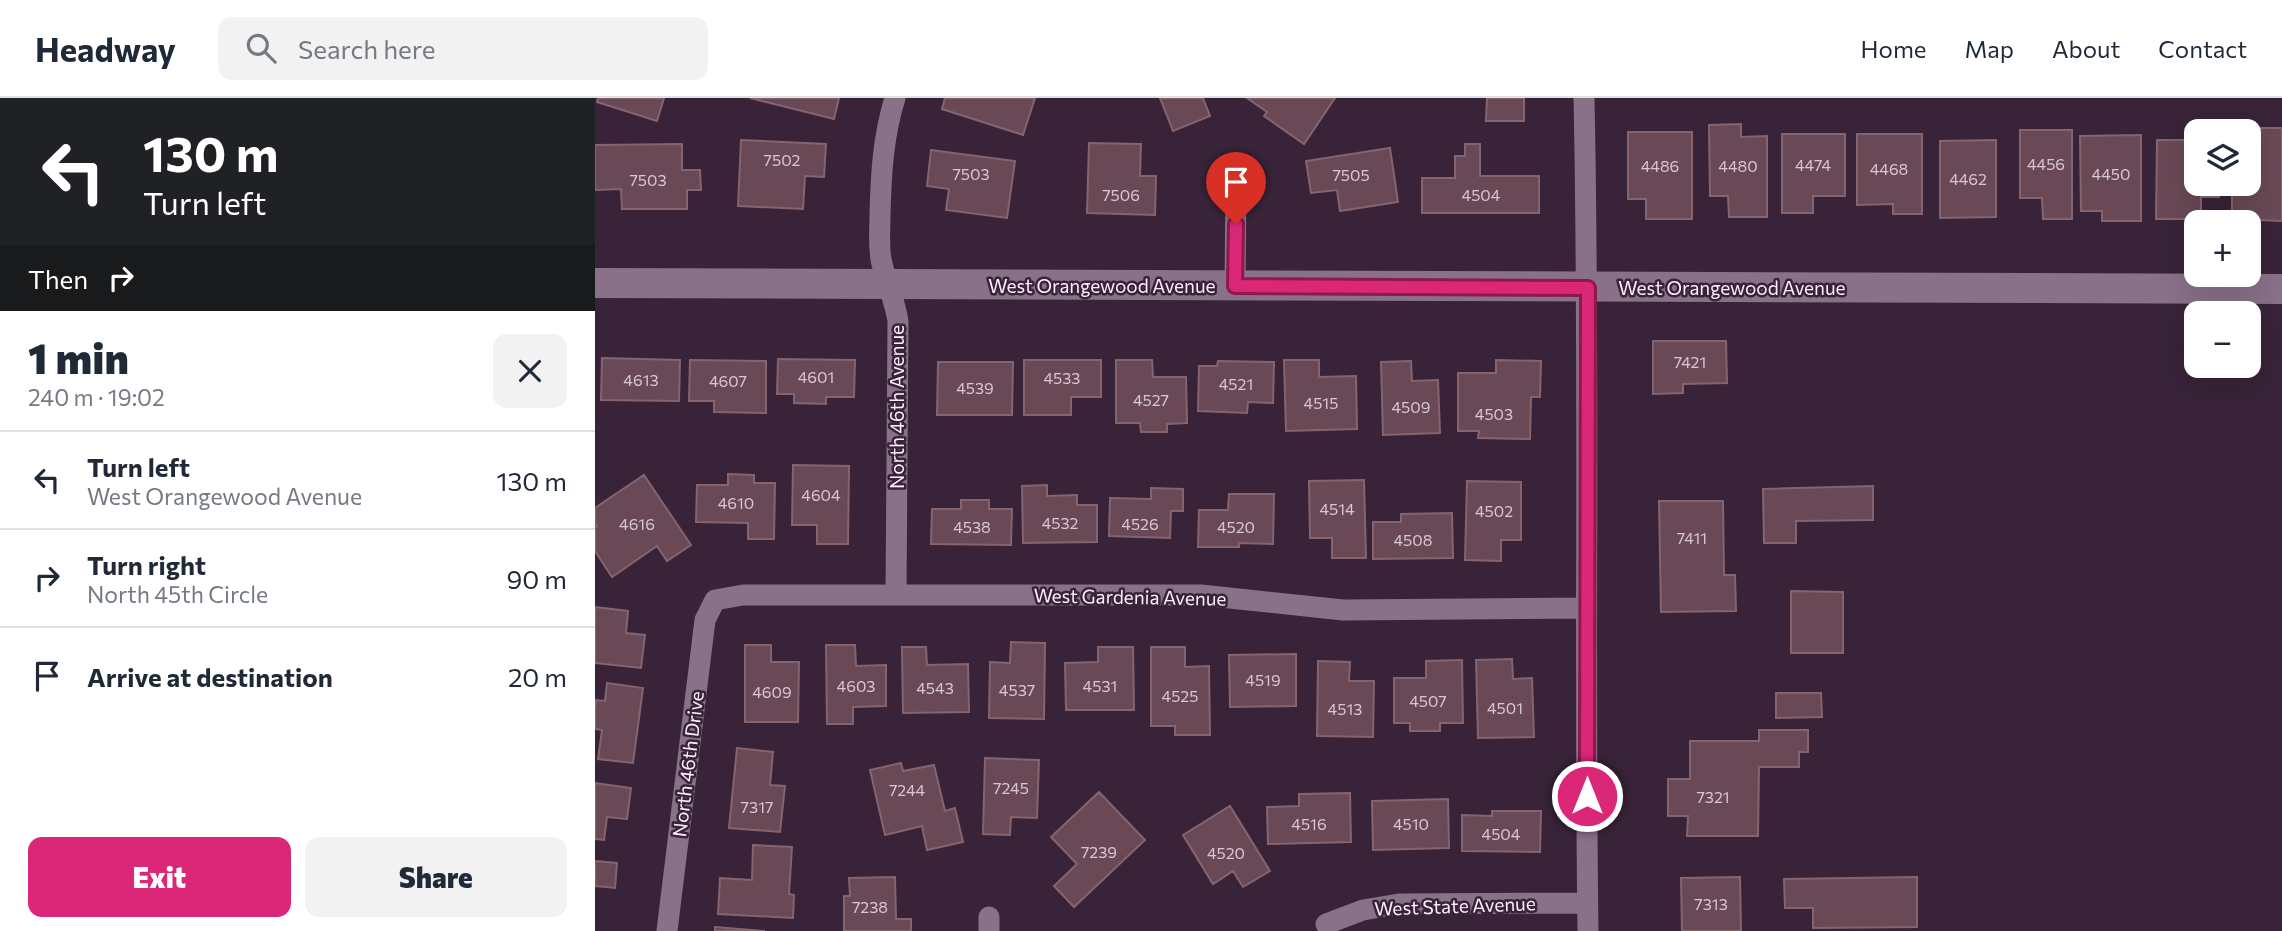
<!DOCTYPE html>
<meta charset="utf-8">
<style>
body{margin:0;font-family:Commissioner,sans-serif;background:#f2f2f3;color:#1f2937;height:100vh;display:flex;flex-direction:column;font-size:26px;white-space:nowrap}
*{box-sizing:border-box;margin:0}
p{font-size:23px;color:#747a83}
.icon{flex:none;width:38px;height:38px;fill:none;stroke:currentColor;stroke-width:2;stroke-linecap:round;stroke-linejoin:round}
.map{position:relative;flex:1;overflow:hidden}
.panel{display:flex;flex-direction:column;background:#fff;width:595px}
.panel>*{flex:none}
.guide{background:#202124;color:#fff;overflow:hidden}
.fabs{position:absolute;left:1589px;top:21px;display:grid;gap:14px}
.fabs a{display:grid;place-items:center;width:77px;height:77px;border-radius:14px;background:#fff;box-shadow:0 7px 28px #0002;font-size:35px}
.pin{position:absolute;display:grid;place-items:center;width:60px;height:60px;color:#fff;margin:-72px -30px;border-radius:50% 50% 50% 0;rotate:-45deg;box-shadow:0 0 7px #0007}
.pin .icon{rotate:45deg}
.me{position:absolute;width:77px;margin:-38px;rotate:0deg;stroke-linejoin:round;filter:drop-shadow(0 0 5px #0008)}
.turn{display:flex;align-items:center;gap:24px;height:147px;padding:0 28px;font-size:32px}
.turn .icon{width:91px;height:91px;stroke-width:2.5}
.turn b{display:block;font-size:49px;line-height:60px}
.then{display:flex;align-items:center;height:66px;padding:0 28px;background:#0003;gap:14px;font-size:26px}
.round{display:grid;place-items:center;flex:none;width:74px;height:74px;border-radius:14px;background:#f2f2f3}
.overview{display:flex;align-items:center;justify-content:space-between;height:119px;padding:0 28px}
h1{font-size:42px;font-weight:800;line-height:52px}
.primary-button{display:flex;gap:14px;margin-top:auto;padding:14px 28px}
.primary-button a{flex:1;height:80px;border-radius:14px;background:#db2777;color:#fff;font-size:28px;font-weight:800;line-height:80px;text-align:center}
.primary-button a+a{background:#f2f2f3;color:#1f2937}
ul{padding:0;list-style:none}
li{display:flex;align-items:center;gap:21px;height:98px;padding:0 28px;border-top:2px solid #e0e1e3}
li div{flex:1}
li b{display:block;font-size:26px}
li em{font-style:normal}
header{display:flex;align-items:center;gap:42px;box-sizing:border-box;height:98px;padding:0 35px;background:#fff;border-bottom:2px solid #e0e1e3}
header strong{font-size:33px}
nav{display:flex;gap:38px;margin-inline-start:auto;font-size:24px}
.search{width:490px;height:63px;background:#f2f2f3;display:flex;align-items:center;gap:18px;box-sizing:border-box;padding:0 24px;border-radius:14px;color:#747a83;font-size:26px}
main{display:flex;flex:1;min-height:0}
.map>svg:first-child{display:block}
.building{fill:#694955;stroke:#856470;stroke-width:2}
.lines{fill:none;stroke-linecap:round;stroke-linejoin:round}
.street{stroke:#897189;stroke-width:21}
.secondary{stroke:#897189;stroke-width:30}
.route-casing{stroke:#8e194d;stroke-width:18}
.route{stroke:#db2777;stroke-width:12}
.labels{text-anchor:middle;stroke-width:5;stroke-linejoin:round;paint-order:stroke}
.number-label{font-size:16px;fill:#d8c6d2}
.street-label{font-size:19px;fill:#fdeffc;stroke:#382338}
</style>
<header>
<strong>Headway</strong>
<div class="search"><svg class="icon" aria-label="search" viewBox="0 0 24 24"><circle cx="10" cy="10" r="6"/><path d="M15 15l6 6"/></svg>Search here</div>
<nav><a>Home</a><a>Map</a><a>About</a><a>Contact</a></nav>
</header>
<main>
<section class="panel">
<div class="guide">
<div class="turn"><svg class="icon" aria-label="left" viewBox="0 0 24 24"><path d="M17 20v-9H6M10 6l-5 5 5 5"/></svg><div><b>130 m</b>Turn left</div></div>
<div class="then">Then<svg class="icon" aria-label="right" viewBox="0 0 24 24"><path d="M7 20v-9h11M14 6l5 5-5 5"/></svg></div>
</div>
<div class="overview"><div><h1>1 min</h1><p>240 m · 19:02</p></div><a class="round"><svg class="icon" aria-label="close" viewBox="0 0 24 24"><path d="M6 6l12 12M18 6L6 18"/></svg></a></div>
<ul>
<li><svg class="icon" aria-label="left" viewBox="0 0 24 24"><path d="M17 20v-9H6M10 6l-5 5 5 5"/></svg><div><b>Turn left</b><p>West Orangewood Avenue</p></div><em>130 m</em></li>
<li><svg class="icon" aria-label="right" viewBox="0 0 24 24"><path d="M7 20v-9h11M14 6l5 5-5 5"/></svg><div><b>Turn right</b><p>North 45th Circle</p></div><em>90 m</em></li>
<li><svg class="icon" aria-label="arrive" viewBox="0 0 24 24"><path d="M6 21V4h12l-3 4 3 4H6"/></svg><div><b>Arrive at destination</b></div><em>20 m</em></li>
</ul>
<div class="primary-button"><a>Exit</a><a>Share</a></div>
</section>
<div class="map">
<svg width="1687" height="833" viewBox="0 0 1687 833">
<rect width="100%" height="100%" fill="#382338"/>
<path class="building" d="M3 0H69L62 23 2 4Z
M155 0H244L239 21Z
M350 0H440L428 37 347 11Z
M565 0H608L615 18 578 33Z
M652 0H740L709 46 669 18 672 14Z
M892 0H929V23H891Z
M1146 26V39L1172 38V119H1134L1133 98H1115L1114 27Z
M1636 30H1687V123L1637 121V86H1654V33H1636Z
M1425 32H1477V121H1448L1447 100H1425Z
M1033 34H1097V121H1051V101H1033Z
M1187 36H1250V98H1218V115H1187Z
M1262 36H1327V116H1298V106L1262 107Z
M1546 37V123H1507V113H1486L1485 38Z
M146 42 231 46 229 79 210 78 208 111 143 108Z
M1401 42V119L1345 120V43Z
M1562 42H1601V86H1624V99H1606V121H1561Z
M494 45 546 46 545 78H561L560 117 492 115Z
M87 46V72H105L106 92H92V111H27L26 91 0 92V47Z
M870 46H885V78H944V115H827V80H860V58H870Z
M795 50 803 104 745 113 742 92 716 95 711 63Z
M336 52 420 63 412 120 351 112 354 91 332 88Z
M1058 243H1131L1132 285 1088 286V295L1058 296Z
M7 260 85 262 84 303 6 302Z
M183 261 260 262 259 299H231V306L199 305V296H182Z
M95 262 171 263V315L119 314V303H94Z
M429 262H506V299H476V317H429Z
M521 262H557L558 279H591L592 325 572 326V334H546L545 325H521Z
M689 262H724V279L761 278 762 331 691 333Z
M901 262 946 263 945 299H936L935 341 883 340 884 333H863V275H901Z
M623 263 679 264 678 305 653 304 652 315 603 313 604 268H622Z
M816 263 817 283 843 282 845 335 788 337 786 264Z
M343 264H418L417 317H342Z
M198 367 254 368 253 446H222V427H197Z
M133 376 159 377V385H180L179 441H153V425L101 424 102 387H133Z
M49 377 96 447 72 463 62 448 17 479 0 453V430L2 428 0 424V410Z
M769 382 771 460H737V440H715L714 383Z
M872 383 926 384V442H906V463L870 462Z
M452 387V398L482 397V407H502V444L428 445 427 388Z
M1278 388V422L1201 423V445H1169L1168 391Z
M556 390 588 391V413H576L575 440 514 438 515 400 556 401Z
M634 396H679L678 446 644 445V449H603L604 412H633Z
M366 402H394V411H417L416 447 336 446 337 411H366Z
M1064 403H1128L1129 477H1140L1141 513 1066 514Z
M857 415 858 460 778 461V424H806V416Z
M1196 493 1248 494V555H1196Z
M0 509 33 513 31 535 50 537 46 570 0 565Z
M416 544 450 545 449 621 394 620 395 564 415 565Z
M150 547H176V564H204L203 624H150Z
M231 547H260L261 568 291 567V608L258 609V626H232Z
M307 549H331L332 567 373 566 374 614 308 615Z
M503 549H538L539 612H471L470 565 503 564Z
M556 549H590V569L614 568 615 637H580V628H556Z
M701 556V608L635 609 634 557Z
M917 561 918 581 937 580 939 639 883 640 881 562Z
M867 562 868 625H845V633H815V625H799V580H831V563Z
M723 563 755 564 754 583H779L778 639 722 638Z
M12 585 48 590 38 665 3 661 7 632 0 631V612L1 602 10 603Z
M1181 595H1226L1227 619 1181 620Z
M1164 632H1213V654H1204V669H1164L1163 738H1092L1093 718H1073V681H1095V643H1164Z
M142 650 178 654 175 687 190 688 185 734 134 730Z
M390 660 444 662 442 720 416 719 415 737 388 736Z
M306 665 308 673 339 667 350 713 360 710 368 744 332 752 327 728 290 737 275 672Z
M0 685 36 690 32 721 12 719 9 742 0 741Z
M504 694 550 742 479 809 459 788 482 766 456 739Z
M755 695 756 744 673 746 672 709 704 708V696Z
M853 701 854 750 778 752 777 703Z
M635 708 675 773 648 789 638 773 618 786 588 737Z
M897 713H946L945 754 867 753V717L897 718Z
M158 747 197 749 194 796 199 797 198 820 123 816 125 780 157 782Z
M0 763 22 765 20 790 0 788Z
M300 779 301 821H316V833H249V798H255L254 780Z
M1145 779 1146 833H1087L1086 780Z
M1322 779V829L1218 830V810H1190L1189 781Z
M120 829 170 833H120Z"/>
<g class="lines">
<path class="street" d="M300 0C288 39 286 76 285 117 285 133 283 151 287 166 292 186 300 203 303 223L301 497
M989 0C995 278 989 555 993 833
M640 188 641 86
M731 826 768 812 804 806 992 805
M72 833 110 522 120 502 148 497H606L748 512 991 510
M394 833V819"/>
<path class="secondary" d="M0 185 1687 191"/>
</g>
<g class="lines">
<defs>
<path id="route" d="M641 126 640 188 993 190 992 698"/>
</defs>
<use href="#route" class="route-casing"/>
<use href="#route" class="route"/>
</g>
<g class="labels">
<g class="number-label">
<text x="187" y="68">7502</text>
<text x="1451" y="72">4456</text>
<text x="1218" y="73">4474</text>
<text x="1065" y="74">4486</text>
<text x="1143" y="74">4480</text>
<text x="1294" y="77">4468</text>
<text x="376" y="82">7503</text>
<text x="1516" y="82">4450</text>
<text x="756" y="83">7505</text>
<text x="1373" y="87">4462</text>
<text x="53" y="88">7503</text>
<text x="526" y="103">7506</text>
<text x="886" y="103">4504</text>
<text x="1095" y="270">7421</text>
<text x="221" y="285">4601</text>
<text x="467" y="286">4533</text>
<text x="46" y="288">4613</text>
<text x="133" y="289">4607</text>
<text x="641" y="292">4521</text>
<text x="380" y="296">4539</text>
<text x="556" y="308">4527</text>
<text x="726" y="311">4515</text>
<text x="816" y="315">4509</text>
<text x="899" y="322">4503</text>
<text x="226" y="403">4604</text>
<text x="141" y="411">4610</text>
<text x="742" y="417">4514</text>
<text x="899" y="419">4502</text>
<text x="465" y="431">4532</text>
<text x="42" y="432">4616</text>
<text x="545" y="432">4526</text>
<text x="377" y="435">4538</text>
<text x="641" y="435">4520</text>
<text x="1097" y="446">7411</text>
<text x="818" y="448">4508</text>
<text x="668" y="588">4519</text>
<text x="261" y="594">4603</text>
<text x="505" y="594">4531</text>
<text x="340" y="596">4543</text>
<text x="422" y="598">4537</text>
<text x="177" y="600">4609</text>
<text x="585" y="604">4525</text>
<text x="833" y="609">4507</text>
<text x="910" y="616">4501</text>
<text x="750" y="617">4513</text>
<text x="416" y="696">7245</text>
<text x="312" y="698">7244</text>
<text x="1118" y="705">7321</text>
<text x="162" y="715">7317</text>
<text x="714" y="732">4516</text>
<text x="816" y="732">4510</text>
<text x="906" y="742">4504</text>
<text x="504" y="760">7239</text>
<text x="631" y="761">4520</text>
<text x="1116" y="812">7313</text>
<text x="275" y="815">7238</text>
</g>
<g class="street-label">
<text x="507" y="195">West Orangewood Avenue</text>
<text x="1137" y="197">West Orangewood Avenue</text>
<text transform="translate(302 309) rotate(-90)" y="7">North 46th Avenue</text>
<text transform="translate(535 499) rotate(1)" y="7">West Gardenia Avenue</text>
<text transform="translate(93 666) rotate(-83)" y="7">North 46th Drive</text>
<text transform="translate(860 808) rotate(-2)" y="7">West State Avenue</text>
</g>
</g>
</svg>
<div class="fabs">
<a><svg class="icon" aria-label="layers" viewBox="0 0 24 24"><path d="M12 4l9 5-9 5-9-5zM3 14l9 5 9-5"/></svg></a>
<a>+</a>
<a>−</a>
</div>
<div class="pin" style="left:641px;top:126px;background:#d93025"><svg class="icon" aria-label="arrive" viewBox="0 0 24 24"><path d="M6 21V4h12l-3 4 3 4H6"/></svg></div>
<svg class="me" style="left:992px;top:698px" viewBox="-20 -20 40 40"><circle r="17" fill="#db2777" stroke="#fff" stroke-width="3"/><path d="M0-11L8 9 0 5-8 9z" fill="#fff"/></svg>
</div>
</main>
